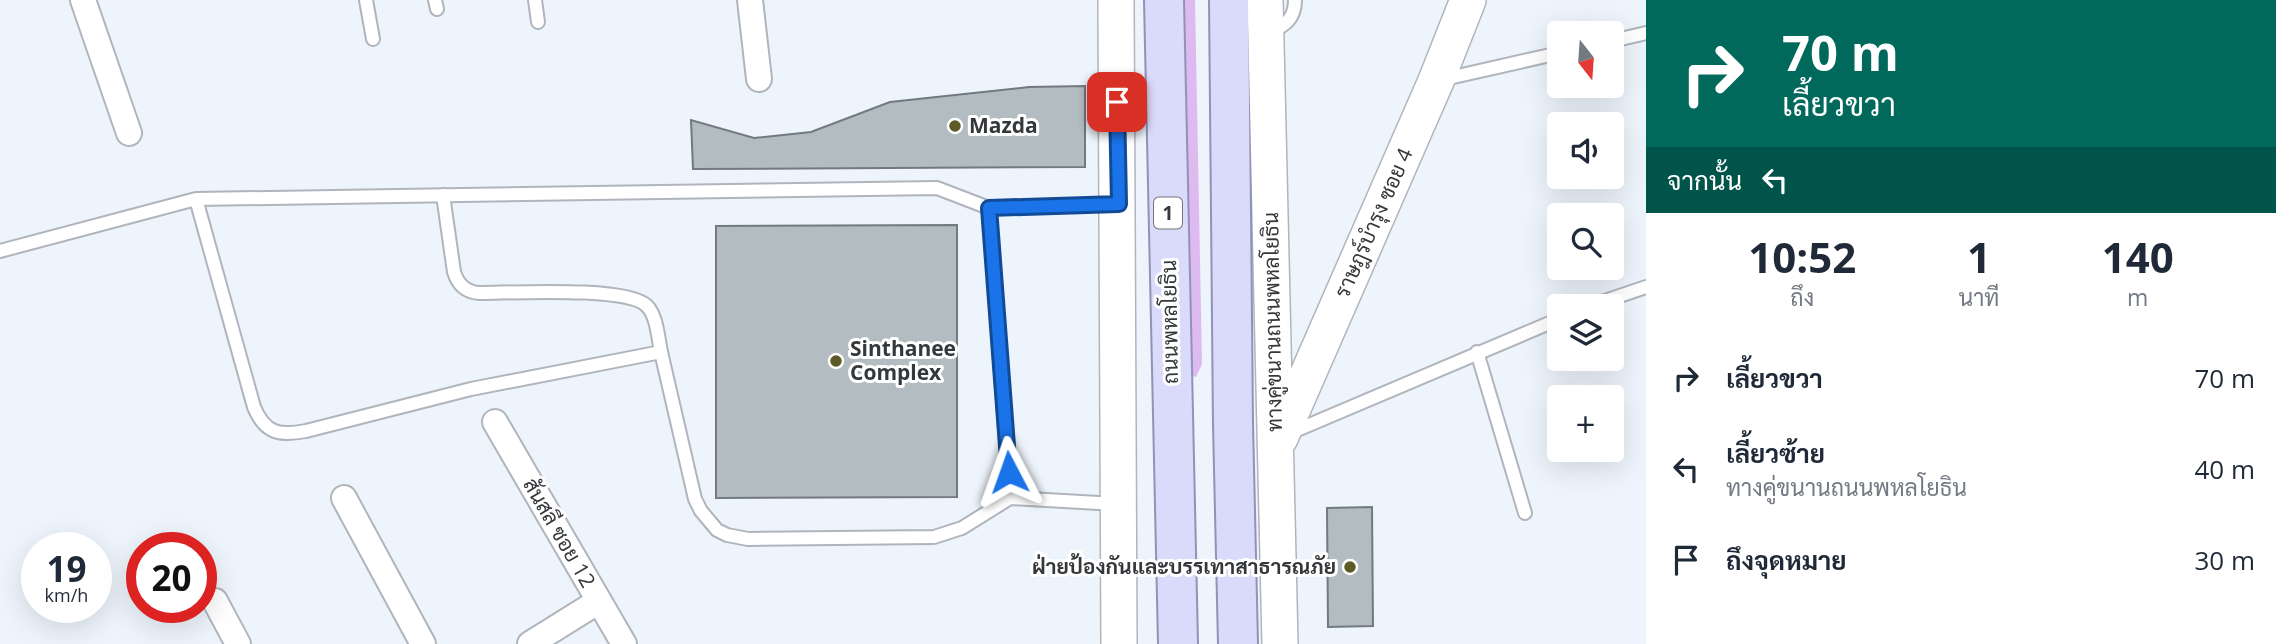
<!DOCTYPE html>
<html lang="th">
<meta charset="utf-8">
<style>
body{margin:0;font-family:"Open Sans",Sarabun,sans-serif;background:#f2f2f3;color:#1f2937;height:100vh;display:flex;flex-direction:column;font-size:26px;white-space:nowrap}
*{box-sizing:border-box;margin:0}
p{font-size:23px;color:#747a83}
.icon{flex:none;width:38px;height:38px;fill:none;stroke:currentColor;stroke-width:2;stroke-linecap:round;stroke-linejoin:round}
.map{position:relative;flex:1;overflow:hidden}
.sheet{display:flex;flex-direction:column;background:#fff;width:630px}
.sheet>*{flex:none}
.guide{background:#00695c;color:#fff;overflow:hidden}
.needle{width:46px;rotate:163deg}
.buttons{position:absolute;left:1547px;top:21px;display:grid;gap:14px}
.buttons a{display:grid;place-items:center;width:77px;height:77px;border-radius:7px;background:#fff;box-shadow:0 7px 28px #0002;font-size:35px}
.speed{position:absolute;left:21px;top:532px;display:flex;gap:14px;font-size:35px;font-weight:700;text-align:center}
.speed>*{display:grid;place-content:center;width:91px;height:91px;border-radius:50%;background:#fff;box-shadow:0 7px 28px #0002;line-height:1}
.speed small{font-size:18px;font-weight:400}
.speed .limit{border:10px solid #d22;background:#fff;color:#111}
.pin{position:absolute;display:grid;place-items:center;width:60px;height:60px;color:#fff;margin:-30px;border-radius:14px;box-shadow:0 4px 10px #0006}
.me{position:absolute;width:77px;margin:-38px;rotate:356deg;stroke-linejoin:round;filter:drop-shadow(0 0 5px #0008)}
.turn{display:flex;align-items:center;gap:24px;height:147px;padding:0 21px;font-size:32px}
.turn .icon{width:91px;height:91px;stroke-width:2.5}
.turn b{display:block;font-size:49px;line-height:60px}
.then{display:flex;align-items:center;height:66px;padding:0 21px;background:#0003;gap:14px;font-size:26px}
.eta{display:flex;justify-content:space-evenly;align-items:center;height:119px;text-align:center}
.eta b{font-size:42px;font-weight:700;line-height:49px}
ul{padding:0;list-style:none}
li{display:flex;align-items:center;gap:21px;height:91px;padding:0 21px}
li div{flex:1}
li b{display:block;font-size:26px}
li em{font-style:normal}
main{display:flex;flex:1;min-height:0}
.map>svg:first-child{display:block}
.green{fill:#ddbbf0}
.building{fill:#b3bdc1;stroke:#717a7e;stroke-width:2}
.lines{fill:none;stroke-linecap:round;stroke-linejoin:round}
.lane-casing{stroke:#b0b5bd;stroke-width:16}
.street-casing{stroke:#b0b5bd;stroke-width:28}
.secondary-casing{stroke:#b0b5bd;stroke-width:38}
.primary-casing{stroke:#9092b6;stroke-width:42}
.lane{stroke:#fff;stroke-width:12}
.street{stroke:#fff;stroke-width:24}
.secondary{stroke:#fff;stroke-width:35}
.primary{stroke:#dadafb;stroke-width:38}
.route-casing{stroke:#114b97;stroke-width:18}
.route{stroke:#1a73e8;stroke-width:12}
.poi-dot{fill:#5c5a27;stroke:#fff;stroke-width:2.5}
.labels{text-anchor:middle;stroke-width:6;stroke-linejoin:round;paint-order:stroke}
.shield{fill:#fff;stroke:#727476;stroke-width:2}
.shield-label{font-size:19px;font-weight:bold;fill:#35383b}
.poi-label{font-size:21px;font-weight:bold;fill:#35383b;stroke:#fff;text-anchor:start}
.street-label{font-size:21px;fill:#35383b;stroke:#fff}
</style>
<main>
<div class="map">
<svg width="1646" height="644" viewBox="0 0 1646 644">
<rect width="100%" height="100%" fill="#edf4fb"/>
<path class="green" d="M1182 0H1195L1202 364 1196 377 1185 374Z"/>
<path class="building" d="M1085 86V167L693 169 691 120 754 138 811 132 890 102 1029 87Z
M957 225V497L716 498V226Z
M1372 507 1373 626 1328 627 1327 508Z"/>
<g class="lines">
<defs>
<path id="lane" d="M366 0 373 39
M435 0 437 9
M535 0 538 22
M1269 34C1285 25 1295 19 1295 0
M1612 41 1646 33
M1440 80 1559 53
M443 195 454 272C458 285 466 292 479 293 511 293 627 286 647 306 657 316 658 338 661 352
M196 199 254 407C265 434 280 436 306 431L471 389 661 352 695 499 701 511 717 530 727 535 748 539 934 537 962 528 1010 498 1116 504
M989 208 1010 498
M0 251 196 199 937 188 989 208 1115 204
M1590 306 1646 287
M1477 352 1525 513
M1290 433 1559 319"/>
<path id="street" d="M83 0 129 133
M750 0 759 79
M495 422 624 644
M344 498 423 644
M215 601 238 644
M530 644 599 601"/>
<path id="secondary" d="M1116 0C1119 215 1116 429 1119 644
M1265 0 1280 644
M1280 438 1436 81 1468 0"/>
<path id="primary" d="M1164 0 1178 644
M1229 0 1233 424 1238 644"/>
</defs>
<use href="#lane" class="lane-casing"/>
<use href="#street" class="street-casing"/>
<use href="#secondary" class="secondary-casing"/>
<use href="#primary" class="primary-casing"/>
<use href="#lane" class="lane"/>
<use href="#street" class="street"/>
<use href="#secondary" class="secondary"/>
<use href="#primary" class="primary"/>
</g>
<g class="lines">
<defs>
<path id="route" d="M1009 472 989 208 1119 204 1117 102"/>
</defs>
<use href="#route" class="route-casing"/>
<use href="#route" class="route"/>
</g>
<g class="poi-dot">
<circle cx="955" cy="126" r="7"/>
<circle cx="836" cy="361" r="7"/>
<circle cx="1350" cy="567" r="7"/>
</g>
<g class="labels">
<rect class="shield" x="1154" y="197.5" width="28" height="31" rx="5"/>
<g class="shield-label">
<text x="1168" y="220">1</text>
</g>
<g class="poi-label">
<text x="969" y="133">Mazda</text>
<text x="850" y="356">Sinthanee<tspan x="850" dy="24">Complex</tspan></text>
<text x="1336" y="574" text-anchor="end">ฝ่ายป้องกันและบรรเทาสาธารณภัย</text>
</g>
<g class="street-label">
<text transform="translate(1374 223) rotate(-66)" y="7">ราษฎร์บำรุง ซอย 4</text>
<text transform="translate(1170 322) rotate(-91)" y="7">ถนนพหลโยธิน</text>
<text transform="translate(1273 322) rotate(-91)" y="7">ทางคู่ขนานถนนพหลโยธิน</text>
<text transform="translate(559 533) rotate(60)" y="7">สันสลี ซอย 12</text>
</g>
</g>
</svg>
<div class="buttons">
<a><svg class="needle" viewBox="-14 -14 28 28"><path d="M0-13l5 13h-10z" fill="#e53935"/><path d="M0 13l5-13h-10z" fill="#747a83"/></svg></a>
<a><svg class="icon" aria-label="sound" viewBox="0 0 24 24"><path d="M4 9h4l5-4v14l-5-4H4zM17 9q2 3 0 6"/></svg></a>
<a><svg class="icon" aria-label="search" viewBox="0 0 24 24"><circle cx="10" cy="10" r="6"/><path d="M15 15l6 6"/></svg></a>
<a><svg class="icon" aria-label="layers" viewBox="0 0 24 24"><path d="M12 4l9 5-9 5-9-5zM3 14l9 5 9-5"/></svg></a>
<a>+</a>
</div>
<div class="speed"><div>19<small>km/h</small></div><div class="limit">20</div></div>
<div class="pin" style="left:1117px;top:102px;background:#d93025"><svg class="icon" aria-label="arrive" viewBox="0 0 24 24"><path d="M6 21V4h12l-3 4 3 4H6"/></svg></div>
<svg class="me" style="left:1009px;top:472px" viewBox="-20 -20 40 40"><path d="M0-17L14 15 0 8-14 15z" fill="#1a73e8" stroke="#fff" stroke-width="4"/></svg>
</div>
<section class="sheet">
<div class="guide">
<div class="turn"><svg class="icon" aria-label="right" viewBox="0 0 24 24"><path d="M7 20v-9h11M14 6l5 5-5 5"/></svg><div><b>70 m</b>เลี้ยวขวา</div></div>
<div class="then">จากนั้น<svg class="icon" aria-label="left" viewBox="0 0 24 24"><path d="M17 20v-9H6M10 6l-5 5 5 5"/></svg></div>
</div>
<div class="eta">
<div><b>10:52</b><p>ถึง</p></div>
<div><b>1</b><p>นาที</p></div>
<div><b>140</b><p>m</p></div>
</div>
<ul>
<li><svg class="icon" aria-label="right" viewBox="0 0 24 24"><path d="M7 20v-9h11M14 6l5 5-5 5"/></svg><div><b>เลี้ยวขวา</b></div><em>70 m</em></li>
<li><svg class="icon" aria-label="left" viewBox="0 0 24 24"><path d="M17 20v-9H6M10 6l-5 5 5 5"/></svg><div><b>เลี้ยวซ้าย</b><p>ทางคู่ขนานถนนพหลโยธิน</p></div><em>40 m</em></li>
<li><svg class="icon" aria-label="arrive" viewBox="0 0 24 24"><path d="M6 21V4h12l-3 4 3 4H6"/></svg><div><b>ถึงจุดหมาย</b></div><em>30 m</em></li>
</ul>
</section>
</main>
